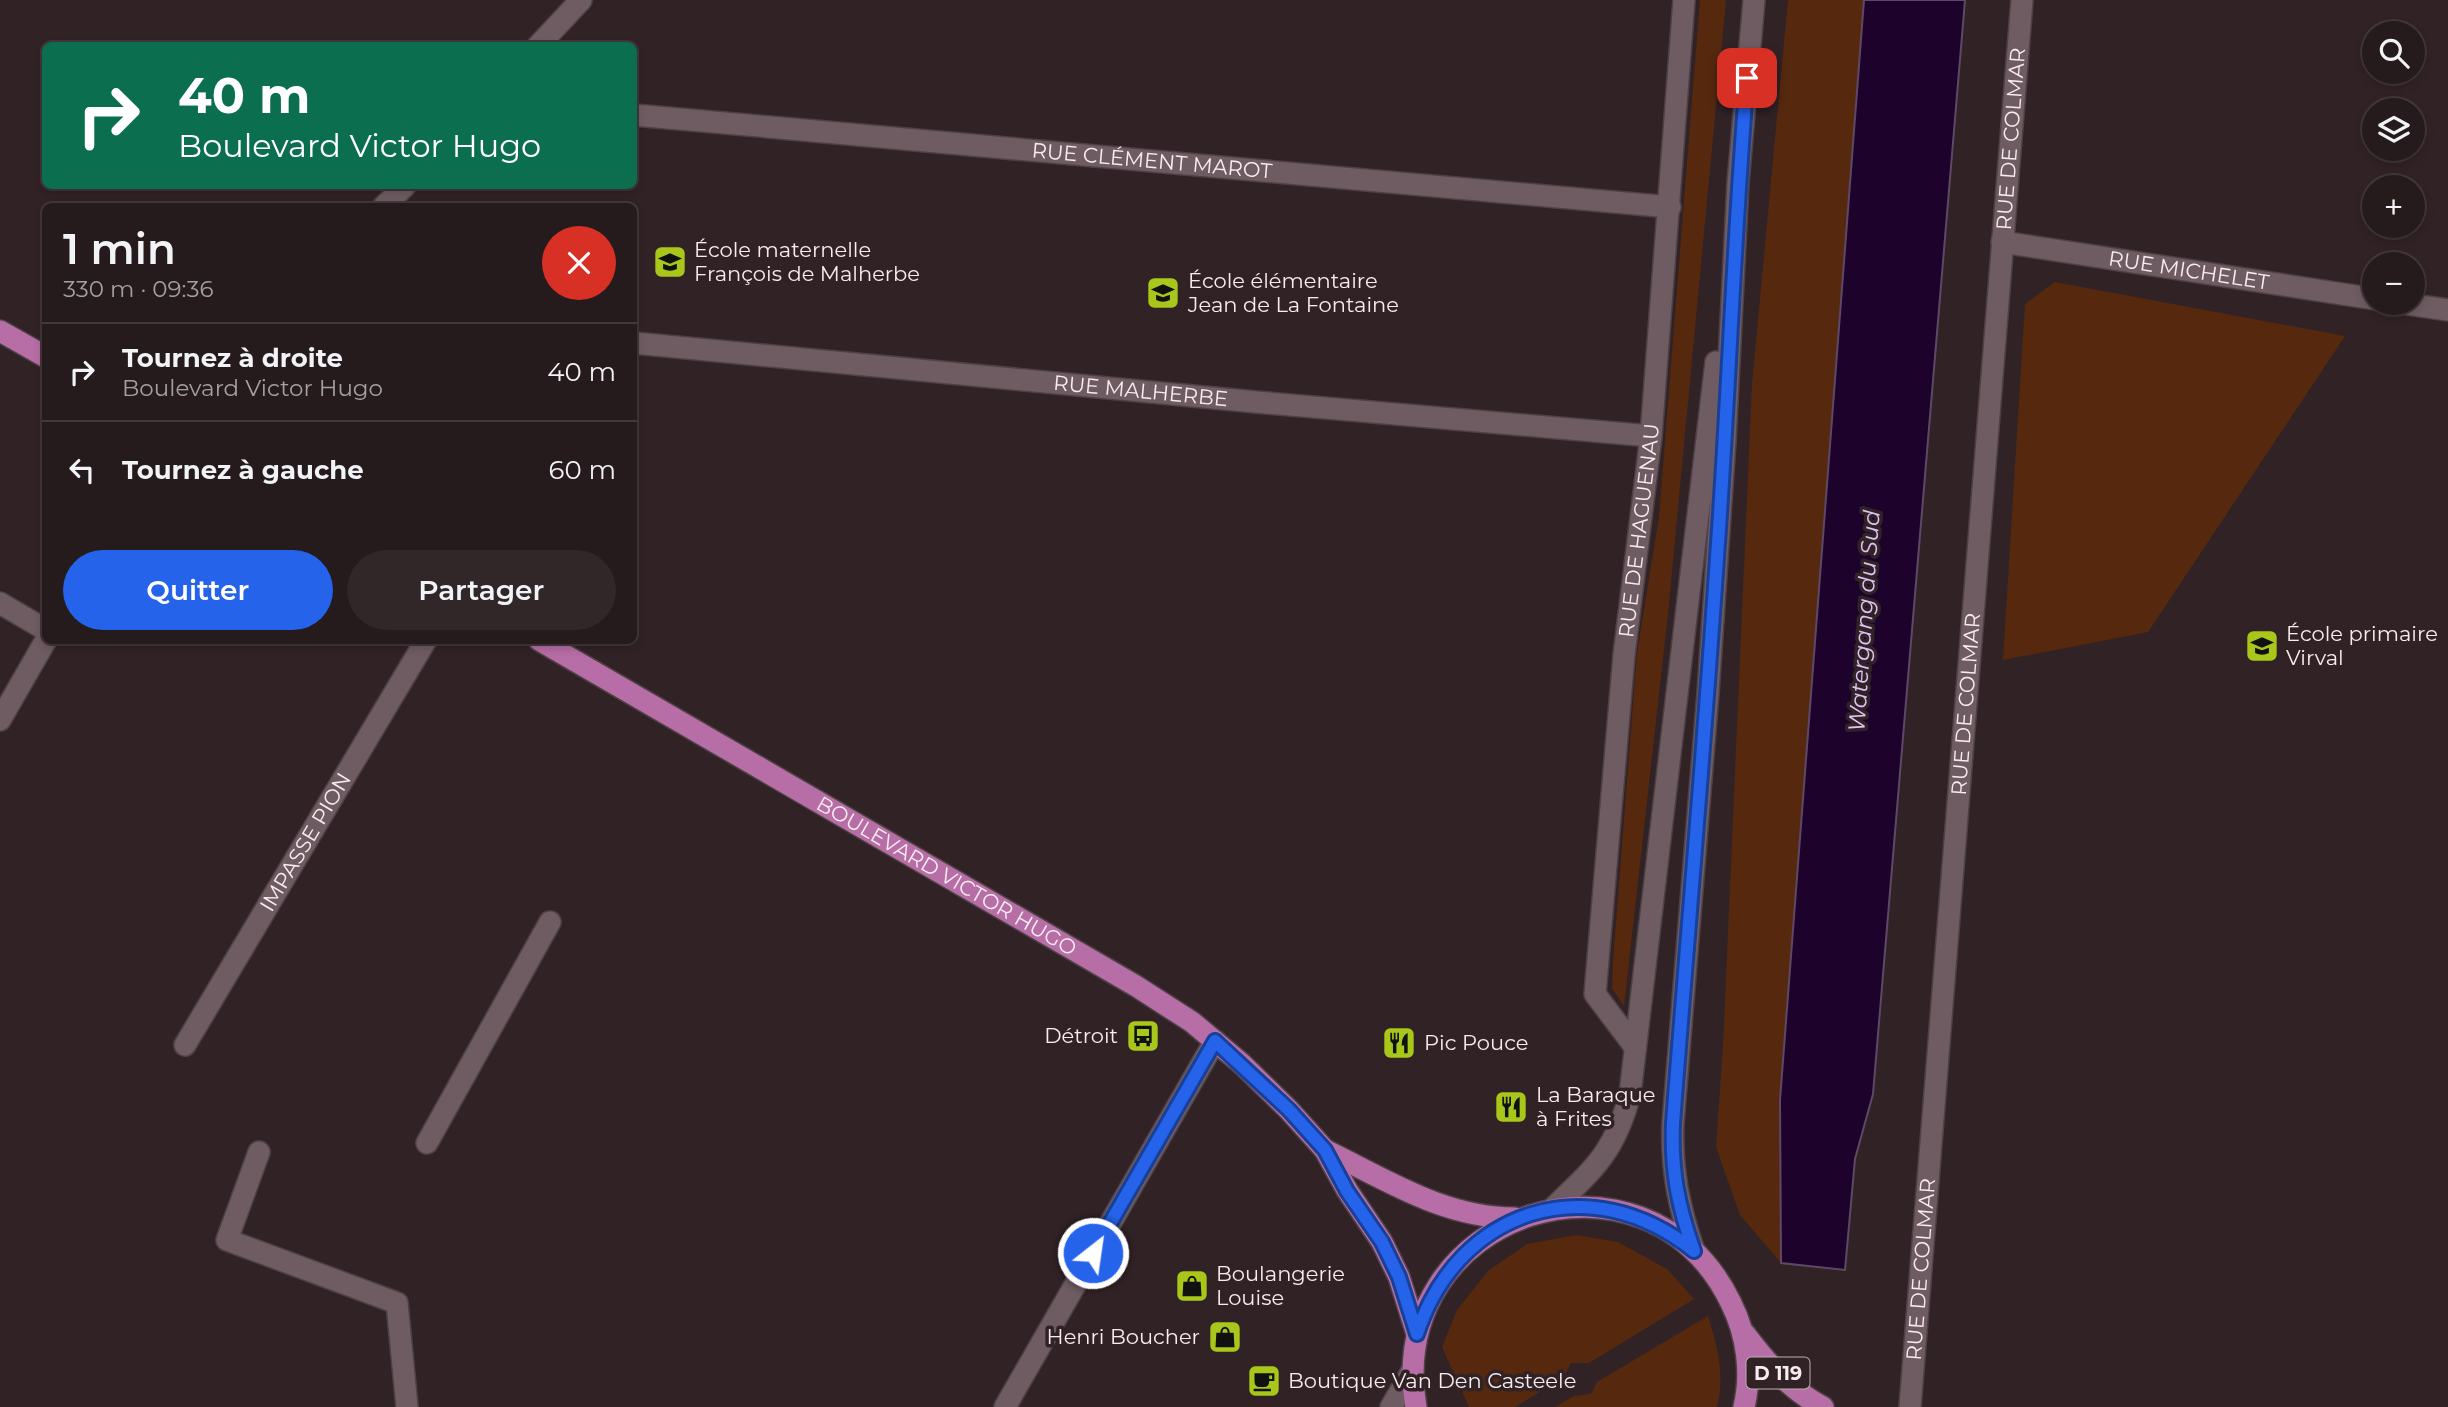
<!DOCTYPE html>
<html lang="fr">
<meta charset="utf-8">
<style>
body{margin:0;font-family:Montserrat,sans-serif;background:#312729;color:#f1f3f6;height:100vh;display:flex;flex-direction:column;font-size:26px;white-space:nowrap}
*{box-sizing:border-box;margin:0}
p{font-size:23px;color:#a3a1a3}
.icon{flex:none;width:38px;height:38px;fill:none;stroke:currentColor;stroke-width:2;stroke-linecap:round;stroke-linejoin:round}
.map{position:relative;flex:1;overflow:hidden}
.panel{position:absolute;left:42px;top:203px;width:595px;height:441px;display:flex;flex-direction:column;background:#251a1c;border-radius:10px;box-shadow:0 4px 10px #0003,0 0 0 2px #42383b}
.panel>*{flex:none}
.top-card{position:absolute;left:42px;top:42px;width:595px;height:147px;border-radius:10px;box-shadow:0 4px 10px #0003,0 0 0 2px #42383b;background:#0b6e4f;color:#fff;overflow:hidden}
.controls{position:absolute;left:2362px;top:21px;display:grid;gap:14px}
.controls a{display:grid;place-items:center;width:63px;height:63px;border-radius:50%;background:#251a1c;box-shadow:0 4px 10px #0003,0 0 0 2px #42383b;font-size:35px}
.pin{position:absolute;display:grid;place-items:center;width:60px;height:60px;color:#fff;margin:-30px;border-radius:14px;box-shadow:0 4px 10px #0006}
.me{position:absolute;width:77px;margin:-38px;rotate:30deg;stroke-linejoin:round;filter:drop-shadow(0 0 5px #0008)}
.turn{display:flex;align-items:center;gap:24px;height:147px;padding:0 21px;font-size:32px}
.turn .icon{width:91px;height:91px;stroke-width:2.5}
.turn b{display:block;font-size:49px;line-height:60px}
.round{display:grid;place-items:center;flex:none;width:74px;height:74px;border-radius:37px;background:#312729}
.summary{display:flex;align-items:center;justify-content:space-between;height:119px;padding:0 21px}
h1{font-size:42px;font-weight:600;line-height:52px}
.action{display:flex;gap:14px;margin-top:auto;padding:14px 21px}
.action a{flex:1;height:80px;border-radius:42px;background:#2563eb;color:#fff;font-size:28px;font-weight:600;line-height:80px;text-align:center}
.action a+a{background:#312729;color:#f1f3f6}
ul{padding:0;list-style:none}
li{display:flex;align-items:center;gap:21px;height:98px;padding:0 21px;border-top:2px solid #42383b}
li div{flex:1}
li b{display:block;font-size:26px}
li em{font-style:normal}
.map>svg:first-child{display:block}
.green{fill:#56290f}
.water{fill:#1d022c;stroke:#5e4866;stroke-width:2}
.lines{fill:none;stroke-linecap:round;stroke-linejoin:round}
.lane-casing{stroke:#4e4145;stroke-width:24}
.street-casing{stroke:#4e4145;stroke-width:24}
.secondary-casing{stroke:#4e4145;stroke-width:24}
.primary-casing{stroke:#4e4145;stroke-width:24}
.lane{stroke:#6f5c62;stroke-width:21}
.street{stroke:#6f5c62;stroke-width:21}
.secondary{stroke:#6f5c62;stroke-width:21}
.primary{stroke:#b76da5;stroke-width:21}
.route-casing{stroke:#184099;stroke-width:18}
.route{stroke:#2563eb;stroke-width:12}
.labels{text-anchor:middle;stroke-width:7;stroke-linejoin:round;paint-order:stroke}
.shield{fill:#312226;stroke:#bcafb3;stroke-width:2}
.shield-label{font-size:19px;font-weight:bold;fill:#f7ecef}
.street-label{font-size:21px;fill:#f7ecef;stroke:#312226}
.poi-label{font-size:21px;fill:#f7ecef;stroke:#312226;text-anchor:start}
.water-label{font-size:23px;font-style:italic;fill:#e1c2f8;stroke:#312226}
</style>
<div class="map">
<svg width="2448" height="1407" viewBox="0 0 2448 1407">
<rect width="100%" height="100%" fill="#312226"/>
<path class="green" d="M1700 0H1726L1668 614 1624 1006 1612 988 1613 961 1637 653 1659 517Z
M1788 0H1864L1780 1100 1781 1263 1740 1215 1716 1147 1723 1047 1752 384Z
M2055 282 2345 336 2148 632 2003 660 2025 304Z
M1576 1235 1618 1242 1667 1269 1694 1299 1589 1363H1571L1563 1378 1515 1407H1469L1442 1347 1457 1310 1488 1271 1527 1244Z
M1708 1316C1718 1348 1725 1374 1717 1407H1555L1574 1396 1591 1394 1597 1382Z"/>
<path class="water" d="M1864 0H1965L1873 1094 1855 1159 1845 1270 1781 1263 1780 1100Z"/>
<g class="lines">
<defs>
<path id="lane" d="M0 603 46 630
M427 1143 550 922
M259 1152 227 1240 397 1303 407 1407
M1005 1407 1215 1041"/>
<g id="street">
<path d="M538 46 581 0"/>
<path id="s1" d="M634 115 1670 207"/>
<path d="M384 206 405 186"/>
<path id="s2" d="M2002 242 2375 299"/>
<path d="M2400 303 2448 310"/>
<path id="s3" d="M634 343 1256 402 1651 436"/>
<path d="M0 720 46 640"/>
<path id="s4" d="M185 1045 426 640"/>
<path id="s5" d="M1635 1047 1595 994 1624 655 1651 436 1684 0"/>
<path d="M1391 1407 1412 1371"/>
<path id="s6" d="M1910 1407 2022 0"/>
</g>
<path id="secondary" d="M1551 1210C1593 1170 1615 1152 1630 1094L1716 362
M1694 1251C1679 1208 1671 1169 1673 1123L1708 693 1725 441 1738 183 1754 0"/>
<g id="primary">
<path d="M0 331 46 357"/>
<path id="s7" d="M539 640 1136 986 1192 1022 1242 1064 1289 1110 1325 1150 1347 1190 1382 1242 1399 1277 1417 1334"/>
<path d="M1325 1150C1387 1180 1444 1218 1515 1218"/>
<path d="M1745 1334C1767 1363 1790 1390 1823 1407"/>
<path d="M1416 1407C1383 1212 1646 1127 1731 1303 1747 1335 1752 1373 1744 1407"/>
</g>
</defs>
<use href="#lane" class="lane-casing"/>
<use href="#street" class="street-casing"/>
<use href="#secondary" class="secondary-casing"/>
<use href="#primary" class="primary-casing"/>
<use href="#lane" class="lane"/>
<use href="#street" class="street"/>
<use href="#secondary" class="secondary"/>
<use href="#primary" class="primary"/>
</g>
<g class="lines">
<defs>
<path id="route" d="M1093 1253 1215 1041 1289 1110 1325 1150 1347 1191 1382 1242 1399 1277 1417 1334C1458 1208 1591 1167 1694 1251 1678 1206 1671 1171 1673 1123 1688 930 1705 737 1718 543 1729 388 1734 233 1747 78"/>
</defs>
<use href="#route" class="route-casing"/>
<use href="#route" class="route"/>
</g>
<defs>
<symbol id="school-square" viewBox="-11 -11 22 22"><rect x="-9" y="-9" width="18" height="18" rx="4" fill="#a9c71a" stroke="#312226"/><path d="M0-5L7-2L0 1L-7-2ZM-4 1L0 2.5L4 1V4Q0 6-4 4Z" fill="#111"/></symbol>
<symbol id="bus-square" viewBox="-11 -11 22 22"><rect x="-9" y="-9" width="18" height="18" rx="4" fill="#a9c71a" stroke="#312226"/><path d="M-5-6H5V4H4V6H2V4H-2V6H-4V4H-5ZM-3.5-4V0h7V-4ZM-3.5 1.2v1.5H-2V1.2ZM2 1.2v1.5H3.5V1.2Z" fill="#111"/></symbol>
<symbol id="restaurant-square" viewBox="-11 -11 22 22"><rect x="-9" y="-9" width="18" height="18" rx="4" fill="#a9c71a" stroke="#312226"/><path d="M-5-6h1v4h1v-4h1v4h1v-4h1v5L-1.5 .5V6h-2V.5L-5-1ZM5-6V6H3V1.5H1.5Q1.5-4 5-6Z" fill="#111"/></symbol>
<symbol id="shop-square" viewBox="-11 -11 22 22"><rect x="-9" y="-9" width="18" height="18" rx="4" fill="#a9c71a" stroke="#312226"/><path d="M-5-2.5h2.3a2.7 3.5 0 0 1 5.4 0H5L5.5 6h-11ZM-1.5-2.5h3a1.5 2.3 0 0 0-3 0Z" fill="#111"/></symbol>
<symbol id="cafe-square" viewBox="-11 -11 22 22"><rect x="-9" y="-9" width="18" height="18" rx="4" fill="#a9c71a" stroke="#312226"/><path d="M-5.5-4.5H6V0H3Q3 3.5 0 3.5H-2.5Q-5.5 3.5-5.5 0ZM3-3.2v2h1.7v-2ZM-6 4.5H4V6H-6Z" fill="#111"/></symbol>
</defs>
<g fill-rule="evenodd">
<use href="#school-square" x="651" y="243" width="38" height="38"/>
<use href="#school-square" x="1144" y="274" width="38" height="38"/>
<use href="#school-square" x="2243" y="627" width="38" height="38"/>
<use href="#bus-square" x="1124" y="1017" width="38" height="38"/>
<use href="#restaurant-square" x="1380" y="1024" width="38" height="38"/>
<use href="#restaurant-square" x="1492" y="1088" width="38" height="38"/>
<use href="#shop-square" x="1173" y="1267" width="38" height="38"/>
<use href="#shop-square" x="1206" y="1318" width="38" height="38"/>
<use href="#cafe-square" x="1245" y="1362" width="38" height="38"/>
</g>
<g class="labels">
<rect class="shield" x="1746.5" y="1357.5" width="63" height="31" rx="5"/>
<g class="shield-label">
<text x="1778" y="1380">D 119</text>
</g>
<g class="street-label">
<text dy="7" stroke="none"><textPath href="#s6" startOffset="1272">RUE DE COLMAR</textPath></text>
<text dy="7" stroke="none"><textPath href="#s1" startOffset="520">RUE CLÉMENT MAROT</textPath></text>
<text dy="7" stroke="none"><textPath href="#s2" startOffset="189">RUE MICHELET</textPath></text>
<text dy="7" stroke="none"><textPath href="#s3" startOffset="509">RUE MALHERBE</textPath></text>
<text dy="7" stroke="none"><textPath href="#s5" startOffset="532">RUE DE HAGUENAU</textPath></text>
<text dy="7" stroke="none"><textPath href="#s6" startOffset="705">RUE DE COLMAR</textPath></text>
<text dy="7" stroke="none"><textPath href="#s4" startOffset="236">IMPASSE PION</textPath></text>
<text dy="7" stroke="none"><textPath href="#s7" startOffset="471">BOULEVARD VICTOR HUGO</textPath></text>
<text dy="7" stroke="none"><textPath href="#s6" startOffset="138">RUE DE COLMAR</textPath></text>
</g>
<g class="poi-label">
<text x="694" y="257">École maternelle<tspan x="694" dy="24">François de Malherbe</tspan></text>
<text x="1188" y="288">École élémentaire<tspan x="1188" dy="24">Jean de La Fontaine</tspan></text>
<text x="2286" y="641">École primaire<tspan x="2286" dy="24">Virval</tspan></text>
<text x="1118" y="1043" text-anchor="end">Détroit</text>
<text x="1424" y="1050">Pic Pouce</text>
<text x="1536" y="1102">La Baraque<tspan x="1536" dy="24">à Frites</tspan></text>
<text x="1216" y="1281">Boulangerie<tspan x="1216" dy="24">Louise</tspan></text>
<text x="1200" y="1344" text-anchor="end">Henri Boucher</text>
<text x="1288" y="1388">Boutique Van Den Casteele</text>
</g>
<g class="water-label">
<text transform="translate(1864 621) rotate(-86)" y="8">Watergang du Sud</text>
</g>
</g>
</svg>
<div class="controls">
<a><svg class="icon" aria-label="search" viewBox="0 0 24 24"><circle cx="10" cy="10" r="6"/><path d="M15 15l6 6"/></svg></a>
<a><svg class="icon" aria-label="layers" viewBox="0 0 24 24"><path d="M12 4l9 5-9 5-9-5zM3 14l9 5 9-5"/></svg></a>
<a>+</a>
<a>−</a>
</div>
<div class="pin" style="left:1747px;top:78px;background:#d93025"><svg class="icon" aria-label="arrive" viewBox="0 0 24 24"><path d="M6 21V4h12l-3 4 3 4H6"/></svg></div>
<svg class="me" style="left:1093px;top:1253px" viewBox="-20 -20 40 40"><circle r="17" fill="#2563eb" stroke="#fff" stroke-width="3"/><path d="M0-11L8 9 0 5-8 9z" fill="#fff"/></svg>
<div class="top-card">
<div class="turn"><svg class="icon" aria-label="right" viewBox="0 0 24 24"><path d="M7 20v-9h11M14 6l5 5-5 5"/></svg><div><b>40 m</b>Boulevard Victor Hugo</div></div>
</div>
<section class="panel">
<div class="summary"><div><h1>1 min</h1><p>330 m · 09:36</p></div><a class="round" style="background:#d93025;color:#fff"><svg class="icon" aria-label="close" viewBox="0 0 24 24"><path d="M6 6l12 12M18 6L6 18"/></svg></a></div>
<ul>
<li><svg class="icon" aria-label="right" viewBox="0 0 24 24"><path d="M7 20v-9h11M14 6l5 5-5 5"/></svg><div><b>Tournez à droite</b><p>Boulevard Victor Hugo</p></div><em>40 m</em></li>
<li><svg class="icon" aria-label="left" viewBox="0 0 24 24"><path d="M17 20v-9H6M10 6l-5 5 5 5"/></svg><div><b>Tournez à gauche</b></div><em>60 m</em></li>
</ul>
<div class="action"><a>Quitter</a><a>Partager</a></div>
</section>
</div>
